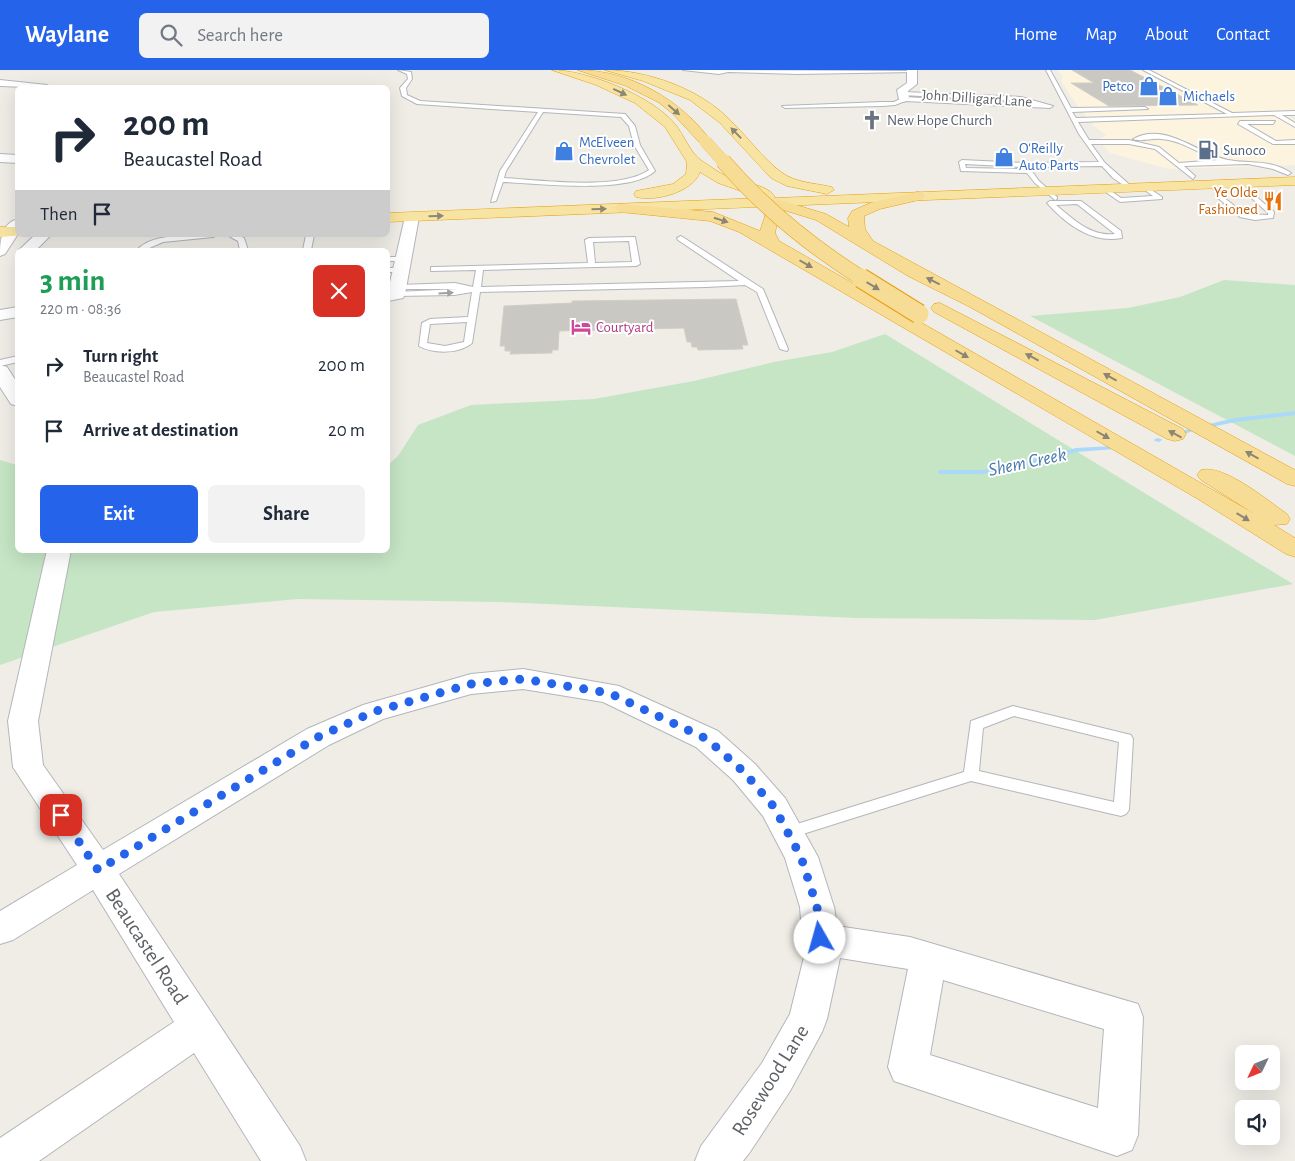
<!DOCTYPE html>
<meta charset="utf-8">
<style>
body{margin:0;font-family:"Alegreya Sans",sans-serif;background:#f2f2f3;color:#1f2937;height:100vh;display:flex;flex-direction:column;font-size:19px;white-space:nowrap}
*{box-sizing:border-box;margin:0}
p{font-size:16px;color:#747a83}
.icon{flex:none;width:28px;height:28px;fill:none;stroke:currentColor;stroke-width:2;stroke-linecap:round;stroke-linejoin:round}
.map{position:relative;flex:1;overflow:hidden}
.panel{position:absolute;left:15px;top:178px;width:375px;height:305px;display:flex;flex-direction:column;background:#fff;border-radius:8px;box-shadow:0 5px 20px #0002}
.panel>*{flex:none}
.top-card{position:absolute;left:15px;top:15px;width:375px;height:152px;border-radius:8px;box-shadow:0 5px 20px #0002;background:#fff;color:#1f2937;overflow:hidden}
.needle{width:32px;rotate:227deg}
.tools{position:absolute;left:1235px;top:975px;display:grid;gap:10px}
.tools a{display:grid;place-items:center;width:45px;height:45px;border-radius:8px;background:#fff;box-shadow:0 5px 20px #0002;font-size:25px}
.pin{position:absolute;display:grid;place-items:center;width:42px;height:42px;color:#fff;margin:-21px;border-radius:10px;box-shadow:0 2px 8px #0006}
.me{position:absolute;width:55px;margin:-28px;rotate:353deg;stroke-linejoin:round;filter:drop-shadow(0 0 4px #0008)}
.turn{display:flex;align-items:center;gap:18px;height:105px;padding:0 25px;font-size:22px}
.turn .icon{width:65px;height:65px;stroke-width:2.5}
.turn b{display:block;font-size:35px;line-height:42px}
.then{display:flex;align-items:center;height:48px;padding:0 25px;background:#0003;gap:10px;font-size:19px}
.round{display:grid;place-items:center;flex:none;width:52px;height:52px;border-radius:8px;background:#f2f2f3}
.headline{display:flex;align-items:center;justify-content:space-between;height:85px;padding:0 25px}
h1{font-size:30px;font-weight:700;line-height:38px;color:#1e9e55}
.primary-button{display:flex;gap:10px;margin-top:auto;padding:10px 25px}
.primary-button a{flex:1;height:58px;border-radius:8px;background:#2563eb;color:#fff;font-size:20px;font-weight:700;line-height:58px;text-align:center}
.primary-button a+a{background:#f2f2f3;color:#1f2937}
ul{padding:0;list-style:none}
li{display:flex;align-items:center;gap:15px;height:65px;padding:0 25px}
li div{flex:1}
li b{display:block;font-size:19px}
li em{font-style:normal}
header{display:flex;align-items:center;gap:30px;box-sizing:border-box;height:70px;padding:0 25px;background:#2563eb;color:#fff}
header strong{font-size:24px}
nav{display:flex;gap:28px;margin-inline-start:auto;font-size:18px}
.search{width:350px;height:45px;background:#f2f2f3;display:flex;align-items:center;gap:12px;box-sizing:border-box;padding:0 18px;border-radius:8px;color:#747a83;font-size:19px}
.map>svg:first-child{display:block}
.commercial{fill:#fcf4de}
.green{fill:#c5e5c4}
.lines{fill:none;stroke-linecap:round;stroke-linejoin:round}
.stream{fill:#abd9fa;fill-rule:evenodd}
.building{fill:#cac8c2;stroke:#d3cec4}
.service-casing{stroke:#b3b6ba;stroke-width:2}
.minor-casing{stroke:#b3b6ba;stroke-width:2}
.trunk-casing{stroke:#e89f0d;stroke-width:1}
.motorway-casing{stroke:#e89f0d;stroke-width:1}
.service{fill:#fff;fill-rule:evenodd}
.minor{fill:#fff;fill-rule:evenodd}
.trunk{fill:#f8e4a2;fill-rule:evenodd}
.motorway{fill:#f7dc95;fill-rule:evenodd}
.motorway-bridge-far2-casing{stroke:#e89f0d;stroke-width:12;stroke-linecap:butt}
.motorway-bridge-far1-casing{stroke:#e89f0d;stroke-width:16;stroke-linecap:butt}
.motorway-bridge-casing{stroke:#e89f0d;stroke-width:21;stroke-linecap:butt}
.motorway-bridge-far2{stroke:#f7dc95;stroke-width:12}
.motorway-bridge-far1{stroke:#f7dc95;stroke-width:15}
.motorway-bridge{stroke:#f7dc95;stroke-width:19}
.oneway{fill:#8c8877}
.oneway2{fill:#8b8673}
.oneway3{fill:#9ea0a3}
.route{stroke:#2563eb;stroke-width:9;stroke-dasharray:0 16.2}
.labels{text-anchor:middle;stroke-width:4;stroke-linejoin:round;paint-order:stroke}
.far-shop-label{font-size:15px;fill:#366cbe;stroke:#fff;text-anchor:start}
.far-street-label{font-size:15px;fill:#5d6165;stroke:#fff}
.far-worship-label{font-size:15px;fill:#5b616d;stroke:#fff;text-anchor:start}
.far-service-label{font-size:15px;fill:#4e5e75;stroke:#fff;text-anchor:start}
.far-food-label{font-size:15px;fill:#c56008;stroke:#fff;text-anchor:end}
.far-hotel-label{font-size:15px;fill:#b23c85;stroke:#fff;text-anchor:start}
.water-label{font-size:19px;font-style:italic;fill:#487aac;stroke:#fff}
.near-street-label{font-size:21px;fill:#5d6165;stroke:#fff}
</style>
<header>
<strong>Waylane</strong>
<div class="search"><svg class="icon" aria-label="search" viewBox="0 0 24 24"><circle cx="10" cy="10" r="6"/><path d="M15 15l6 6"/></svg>Search here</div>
<nav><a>Home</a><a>Map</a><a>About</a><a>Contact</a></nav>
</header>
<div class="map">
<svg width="1295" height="1091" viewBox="0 0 1295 1091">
<rect width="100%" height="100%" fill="#efede6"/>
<path class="commercial" d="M1057 0H1295V41L1282 42 1295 50V95L1169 99 1110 83 1098 70 1106 65 1093 55 1076 34 1061 11 1063 6Z"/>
<path class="green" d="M1224 210 1295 215V386L1030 246 1128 238 1180 227Z
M885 264 1293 514 1095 550 857 548 501 532 298 529 154 542 0 595V390L17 395 18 480H388V395L398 386 418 355 471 335 594 329 694 311 774 292 832 282Z"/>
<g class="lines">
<path class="stream" d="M1295 341V345L1235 352 1207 358 1204 356 1205 355 1235 348Z
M1191 358 1194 360 1193 361 1181 365 1178 363Z
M1157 368 1161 369 1162 370 1159 372 1155 371 1154 370Z
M1113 376 1116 378 1115 379 1076 382 1022 397 982 404H940L937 402 940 400H982L1021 393 1076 378Z"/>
</g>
<path class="building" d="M1072 0H1130L1198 35 1109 36 1071 13H1094Z
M736 229 748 275H742L743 279 698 280 697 277H692L691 272H687L684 258 559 261 558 280H552V283L510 284 511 281H505V276H500L504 236 572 233V231Z"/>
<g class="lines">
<defs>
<path id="service" d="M398 0 411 2 412 9 406 18 407 25 420 31 625 44 635 56 640 75 655 101C629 125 538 113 503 112L496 131 491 132 500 101 538 42 417 34 402 26 400 18 408 9 407 4ZM543 42 621 47 629 56 634 75 649 100C619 121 540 110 504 108L506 101Z
M683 0 912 1 914 2 798 4 728 2 719 4Z
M1046 0H1050L1071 38 1145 37 1148 39 1072 42 1076 48 1227 44 1143 0H1149L1232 43 1295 41V45H1282L1295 53V57L1274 45 1078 52 1089 70H1129L1159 77 1179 93 1218 90C1199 84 1181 70 1161 69 1152 68 1140 72 1133 69 1165 51 1198 84 1228 90 1249 94 1271 89 1291 103L1288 105 1273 99 1248 94 1184 96 1195 106 1193 109 1155 79 1129 74H1091L1105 93 1131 116 1129 119 1113 108 1102 96 1029 97 1039 111 1057 127V129L1055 130 1035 113 1027 103 961 101 959 92 962 90 1025 93 1099 92 1079 64ZM965 94 1023 97 1025 99 966 98Z
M903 22 1021 27 1053 36 1050 38 905 31 895 35 882 36 785 38 782 36 882 32H894L904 27 1034 34 1021 31 901 25Z
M1240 51H1275L1273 54H1247L1276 71 1295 70V74H1273L1238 54Z
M1238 111 1274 142 1273 148 1255 150 1240 147 1218 128 1217 123 1209 114 1214 113 1223 123V127L1245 144 1268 145V143L1236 114Z
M1144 115 1162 127V129L1120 132 1100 118 1105 117 1121 128 1153 126 1142 118Z
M1081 131 1121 161 1122 168C1092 174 1066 154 1047 133L1050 131ZM1077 134 1115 164C1091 167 1073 149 1056 135Z
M182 165H217L213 167 163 172 145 180H137C148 168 167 167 182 165Z
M227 165H237L244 168 248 180H240L238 171Z
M306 165H314L311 180H303Z
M681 166 763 219 788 279 787 281 780 279 757 222 745 215 706 217 480 222 472 273C460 284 433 284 419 276L422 253 430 249 468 247 472 222 454 225 397 226 393 224 397 222 458 219H396V215H399L455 213 473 217 476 200 431 201V197H434L588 193 585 170 589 168 635 167 640 194 636 196 483 200 481 217 739 211 678 170 677 168ZM629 171 632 192 595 193 593 172ZM467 252 464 272 445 276 427 273 430 254Z
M388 187H404L408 189 404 191H388Z
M388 198H402L406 200 402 202H388Z
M18 286V292L0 296V290Z
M1013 636 1131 665 1133 669 1129 740 1126 744 1121 746 971 711 787 769 781 767 779 763 781 759 964 702 971 651ZM1014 646 1119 672 1114 732 979 701 983 658Z"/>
<path id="minor" d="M907 0H917V14L908 21 909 29 904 32 899 29 897 20 907 13Z
M0 10 47 15 52 18 0 16Z
M0 84 18 85V93L0 92Z
M412 143 419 147 405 224 403 228 388 231V221L405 147Z
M18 149V164L5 184 0 186C0 172 1 153 18 149Z
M35 165H51L36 180H19Z
M18 237V247L0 250V240Z
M0 295 7 297 18 314V336L11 334 0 317Z
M47 480H71L38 651 43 695 103 780 307 659 363 635 471 604 523 599 619 616 718 661 755 694 785 728 818 787 834 837 837 856 910 867 1138 934 1143 947 1138 1065 1132 1080 1117 1086 894 1011 888 997 908 899 840 888 827 949 822 962 790 1021 750 1082 743 1091H695L701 1076 762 993 790 944 804 887 800 837 785 788 763 746 733 710 696 677 603 632 523 619 471 624 383 649 329 675 119 804 300 1076 306 1091H261L194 983 39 1091H0V1068L174 952 93 820 13 870 0 874V841L77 795 13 697 8 651ZM943 910 1104 959 1098 1038 930 985Z"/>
<path id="trunk" d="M552 0C587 0 652 26 675 54 684 65 690 83 702 91 710 96 719 103 728 107 740 113 770 114 775 128L1295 107V115L388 152V143L761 128 718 113 700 102C693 122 656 132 636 127L634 124 636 121 673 114 686 104 687 92 665 57 635 33 596 15Z
M605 0C647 0 700 19 730 50 747 66 762 88 781 102 795 113 815 113 832 117L834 120 827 124 787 116 771 108 720 53 690 30 643 11Z
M0 157H18V165H24L0 167Z"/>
<path id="motorway" d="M578 0C630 0 681 30 711 71L705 75 701 74 672 43 658 32 626 16Z
M918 122 923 123 925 126 923 129 880 139 864 146 865 159 873 171 1295 400V416L1287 414 970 237 908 206 816 150 780 139 775 163 779 171 1253 443 1201 410 1197 405 1201 400C1224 394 1267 430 1287 444L1290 449 1287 454 1274 455 1295 468V487L1286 484 1198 429 739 162 710 151 620 142 613 138 620 134 713 142 760 161 765 146 766 132 773 128 826 144 849 157 848 148 852 141 870 133Z
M940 233 1183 359 1186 364 1183 369 1175 371 1167 369 934 242 931 238 934 234Z"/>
</defs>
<use href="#service" class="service-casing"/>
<use href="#minor" class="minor-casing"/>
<use href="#trunk" class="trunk-casing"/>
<use href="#motorway" class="motorway-casing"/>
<use href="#service" class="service"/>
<use href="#minor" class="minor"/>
<use href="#trunk" class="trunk"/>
<use href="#motorway" class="motorway"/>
<defs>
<path id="motorway-bridge-far2" d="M705 71 724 92"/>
<path id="motorway-bridge-far1" d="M723 91C763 137 812 177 863 209"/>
<path id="motorway-bridge" d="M861 208 919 244"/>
</defs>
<use href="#motorway-bridge-far2" class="motorway-bridge-far2-casing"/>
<use href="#motorway-bridge-far1" class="motorway-bridge-far1-casing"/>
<use href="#motorway-bridge" class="motorway-bridge-casing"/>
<use href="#motorway-bridge-far2" class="motorway-bridge-far2"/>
<use href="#motorway-bridge-far1" class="motorway-bridge-far1"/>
<use href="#motorway-bridge" class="motorway-bridge"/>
</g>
<defs><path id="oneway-solid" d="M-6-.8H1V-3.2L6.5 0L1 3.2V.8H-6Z" transform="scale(1.25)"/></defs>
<g class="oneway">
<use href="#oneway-solid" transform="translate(620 22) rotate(25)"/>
<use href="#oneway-solid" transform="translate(736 63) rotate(-134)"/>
<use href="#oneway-solid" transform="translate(599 139) rotate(-2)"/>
<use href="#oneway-solid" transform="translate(436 146) rotate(-2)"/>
</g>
<g class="oneway2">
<use href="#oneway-solid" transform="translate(674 40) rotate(41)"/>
<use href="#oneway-solid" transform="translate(721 150) rotate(18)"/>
<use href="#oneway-solid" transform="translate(806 194) rotate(30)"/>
<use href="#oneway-solid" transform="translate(933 211) rotate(-153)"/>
<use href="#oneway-solid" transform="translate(873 216) rotate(31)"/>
<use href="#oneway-solid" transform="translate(962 284) rotate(30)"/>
<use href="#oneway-solid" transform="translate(1032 287) rotate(-152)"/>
<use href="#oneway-solid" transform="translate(1110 307) rotate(-151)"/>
<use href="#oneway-solid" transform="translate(1175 364) rotate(-152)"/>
<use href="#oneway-solid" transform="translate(1103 365) rotate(30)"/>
<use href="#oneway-solid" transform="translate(1252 385) rotate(-151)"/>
<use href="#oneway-solid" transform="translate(1243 447) rotate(31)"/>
</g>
<use class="oneway3" href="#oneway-solid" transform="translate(446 223) rotate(-3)"/>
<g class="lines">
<path class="route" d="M61 745 98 800 318 667 373 642 471 614 523 609 609 623 707 669 744 702 774 737 801 787 817 837 820 868"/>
</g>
<defs>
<symbol id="shop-bare" viewBox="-9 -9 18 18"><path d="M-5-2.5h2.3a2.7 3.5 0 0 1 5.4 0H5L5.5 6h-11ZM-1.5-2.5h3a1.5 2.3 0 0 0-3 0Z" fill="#3f7fe0" stroke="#fff" stroke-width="2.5" paint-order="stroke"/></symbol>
<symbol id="church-bare" viewBox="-9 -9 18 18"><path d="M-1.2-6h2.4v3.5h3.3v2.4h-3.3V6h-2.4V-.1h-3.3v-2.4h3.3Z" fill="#6b7280" stroke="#fff" stroke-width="2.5" paint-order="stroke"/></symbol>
<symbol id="fuel-bare" viewBox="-9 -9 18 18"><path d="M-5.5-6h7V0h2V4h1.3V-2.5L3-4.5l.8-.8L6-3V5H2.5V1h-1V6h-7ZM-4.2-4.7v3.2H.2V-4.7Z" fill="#5c6f8a" stroke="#fff" stroke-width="2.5" paint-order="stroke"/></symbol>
<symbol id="restaurant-bare" viewBox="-9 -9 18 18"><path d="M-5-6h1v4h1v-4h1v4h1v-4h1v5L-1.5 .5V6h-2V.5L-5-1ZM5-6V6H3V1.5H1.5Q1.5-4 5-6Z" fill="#e8710a" stroke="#fff" stroke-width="2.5" paint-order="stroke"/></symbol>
<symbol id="hotel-bare" viewBox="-9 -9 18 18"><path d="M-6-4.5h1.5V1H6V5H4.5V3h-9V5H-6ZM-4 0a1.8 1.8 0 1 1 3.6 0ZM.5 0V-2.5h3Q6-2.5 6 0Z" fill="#d1479c" stroke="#fff" stroke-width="2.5" paint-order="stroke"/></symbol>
</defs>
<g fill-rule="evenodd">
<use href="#shop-bare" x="1135" y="2" width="28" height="28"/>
<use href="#shop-bare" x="1154" y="12" width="28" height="28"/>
<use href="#church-bare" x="858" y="36" width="28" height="28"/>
<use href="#fuel-bare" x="1194" y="66" width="28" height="28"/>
<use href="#shop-bare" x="550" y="67" width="28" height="28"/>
<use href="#shop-bare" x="990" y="73" width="28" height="28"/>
<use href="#restaurant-bare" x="1259" y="117" width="28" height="28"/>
<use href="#hotel-bare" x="567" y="243" width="28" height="28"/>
</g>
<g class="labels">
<g class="far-shop-label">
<text x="1134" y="21" text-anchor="end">Petco</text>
<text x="1183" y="31">Michaels</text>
<text x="579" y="77">McElveen<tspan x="579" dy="17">Chevrolet</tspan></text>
<text x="1019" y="83">O'Reilly<tspan x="1019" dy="17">Auto Parts</tspan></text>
</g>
<g class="far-street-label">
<text transform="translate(977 28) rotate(4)" y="5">John Dilligard Lane</text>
</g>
<g class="far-worship-label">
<text x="887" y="55">New Hope Church</text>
</g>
<g class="far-service-label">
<text x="1223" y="85">Sunoco</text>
</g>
<g class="far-food-label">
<text x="1258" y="127">Ye Olde<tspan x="1258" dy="17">Fashioned</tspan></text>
</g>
<g class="far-hotel-label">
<text x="596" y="262">Courtyard</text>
</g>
<g class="water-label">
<text transform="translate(1027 391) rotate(-12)" y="7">Shem Creek</text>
</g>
<g class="near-street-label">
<text transform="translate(147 876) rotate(57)" y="7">Beaucastel Road</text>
<text transform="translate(770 1010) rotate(-58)" y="7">Rosewood Lane</text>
</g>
</g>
</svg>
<div class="tools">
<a><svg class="needle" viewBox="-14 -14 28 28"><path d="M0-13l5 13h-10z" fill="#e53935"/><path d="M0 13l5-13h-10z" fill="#747a83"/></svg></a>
<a><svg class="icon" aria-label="sound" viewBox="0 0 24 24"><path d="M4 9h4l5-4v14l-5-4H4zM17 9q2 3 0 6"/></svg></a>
</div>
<div class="pin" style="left:61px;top:745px;background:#d93025"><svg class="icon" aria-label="arrive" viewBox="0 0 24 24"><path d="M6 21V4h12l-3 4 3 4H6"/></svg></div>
<svg class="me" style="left:820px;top:868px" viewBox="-20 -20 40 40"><circle r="19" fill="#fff"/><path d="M0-13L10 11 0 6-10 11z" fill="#2563eb"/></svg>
<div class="top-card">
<div class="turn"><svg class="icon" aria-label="right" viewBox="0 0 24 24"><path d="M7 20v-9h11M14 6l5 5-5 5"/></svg><div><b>200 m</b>Beaucastel Road</div></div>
<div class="then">Then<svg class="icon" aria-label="arrive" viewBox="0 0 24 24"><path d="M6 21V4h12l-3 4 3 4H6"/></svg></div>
</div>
<section class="panel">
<div class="headline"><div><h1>3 min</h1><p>220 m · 08:36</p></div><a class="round" style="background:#d93025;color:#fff"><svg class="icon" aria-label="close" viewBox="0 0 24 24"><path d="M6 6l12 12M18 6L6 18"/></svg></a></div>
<ul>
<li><svg class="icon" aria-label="right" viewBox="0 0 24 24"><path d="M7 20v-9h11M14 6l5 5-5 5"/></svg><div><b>Turn right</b><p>Beaucastel Road</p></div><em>200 m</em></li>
<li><svg class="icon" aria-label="arrive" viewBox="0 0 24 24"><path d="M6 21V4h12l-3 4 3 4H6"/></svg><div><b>Arrive at destination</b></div><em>20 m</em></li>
</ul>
<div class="primary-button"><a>Exit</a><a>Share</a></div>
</section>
</div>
